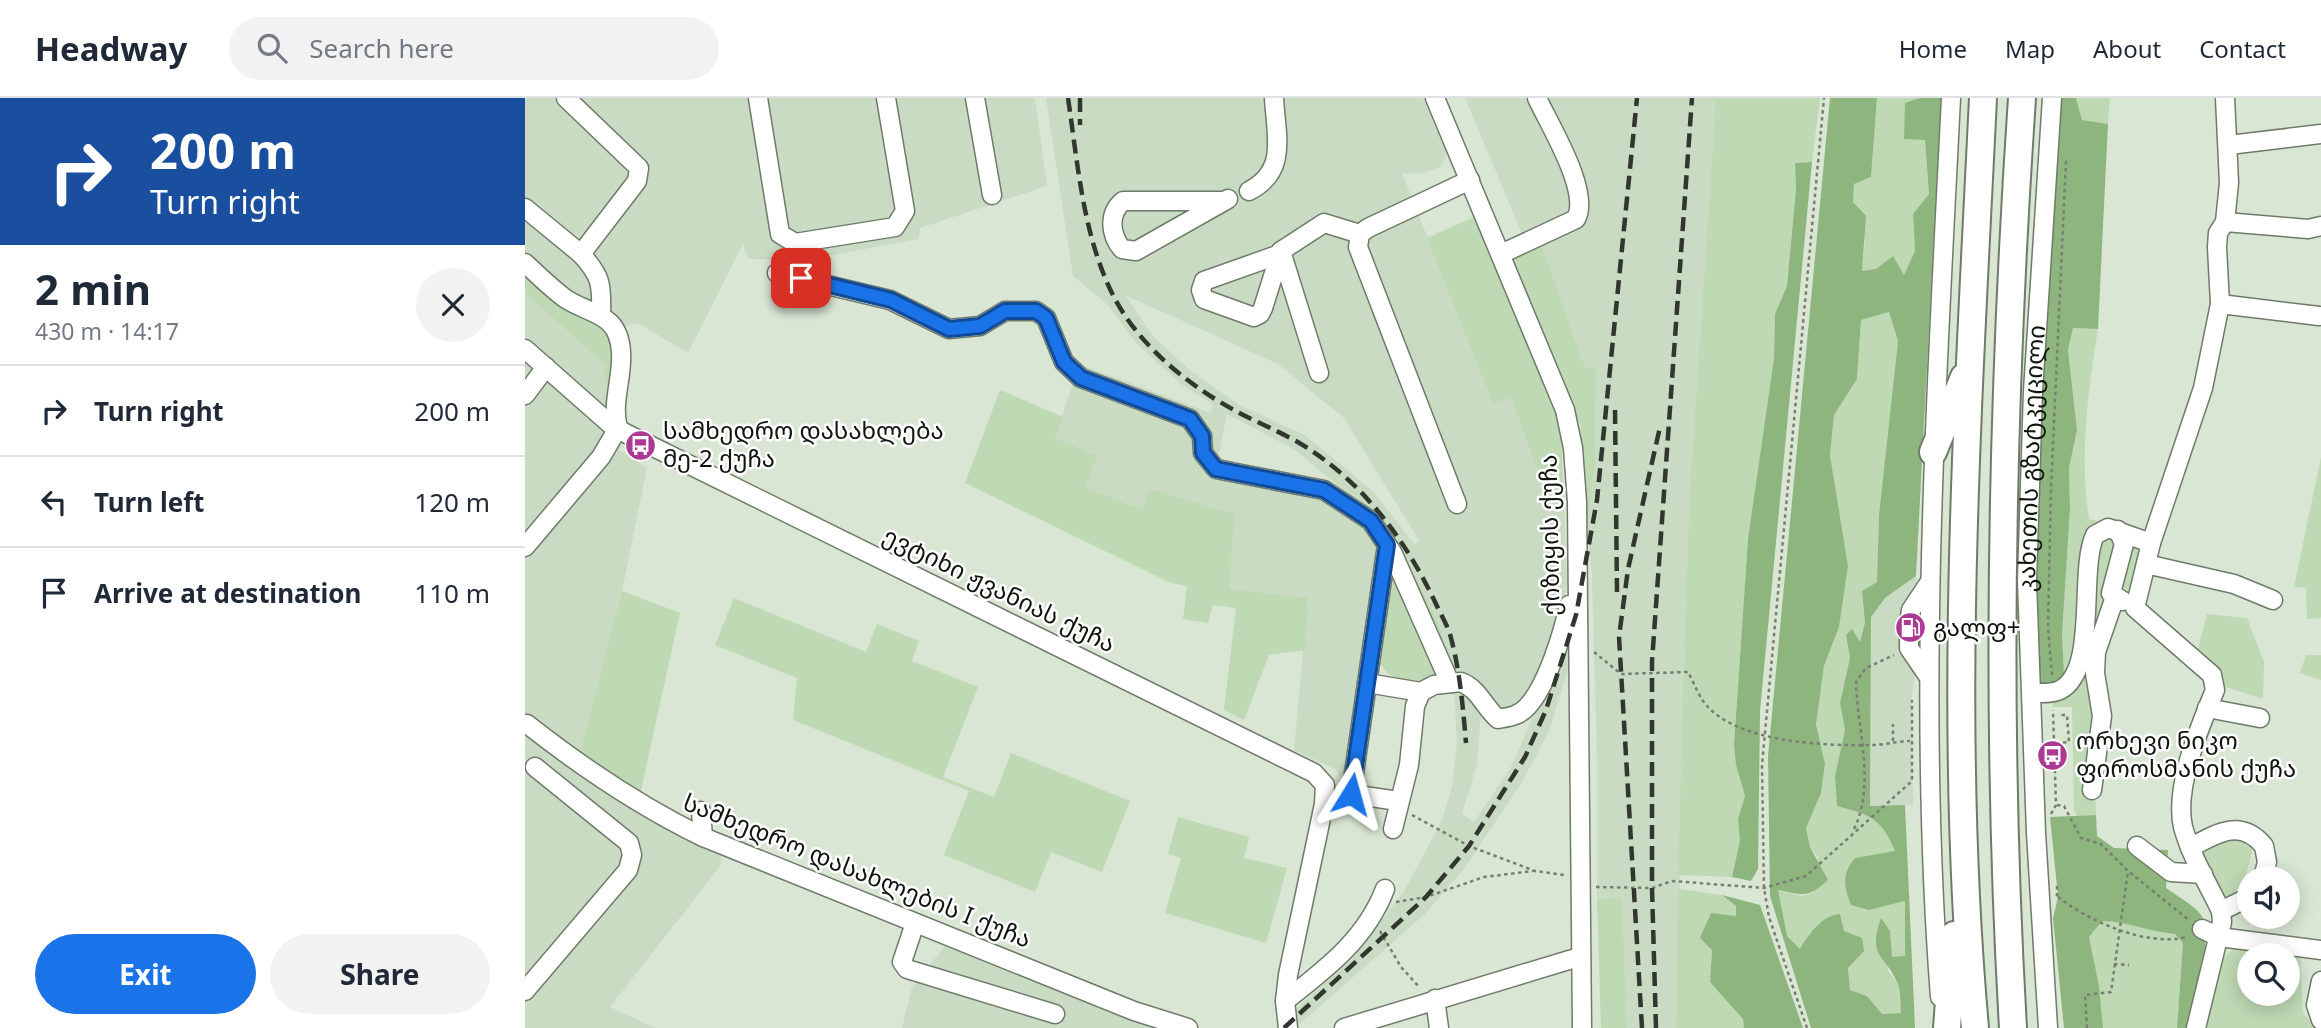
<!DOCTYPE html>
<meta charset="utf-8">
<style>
body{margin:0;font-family:Georgia,"Noto Sans Georgian",serif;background:#f2f2f3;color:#1f2937;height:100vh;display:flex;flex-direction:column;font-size:26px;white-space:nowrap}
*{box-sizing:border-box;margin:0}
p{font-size:23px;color:#747a83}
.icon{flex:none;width:38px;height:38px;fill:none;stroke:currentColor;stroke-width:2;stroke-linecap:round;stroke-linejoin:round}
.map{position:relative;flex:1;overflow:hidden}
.side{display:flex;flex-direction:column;background:#fff;width:525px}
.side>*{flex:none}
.banner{background:#1a4fa0;color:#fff;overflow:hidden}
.buttons{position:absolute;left:1712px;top:768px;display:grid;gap:14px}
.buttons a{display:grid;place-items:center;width:63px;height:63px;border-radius:50%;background:#fff;box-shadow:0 4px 18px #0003;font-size:35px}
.pin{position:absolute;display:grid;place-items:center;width:60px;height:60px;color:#fff;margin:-30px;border-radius:14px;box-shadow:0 4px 10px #0006}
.me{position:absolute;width:77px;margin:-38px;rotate:8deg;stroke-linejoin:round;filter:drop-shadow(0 0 5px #0008)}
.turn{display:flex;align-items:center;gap:24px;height:147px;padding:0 35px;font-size:32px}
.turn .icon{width:91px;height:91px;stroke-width:2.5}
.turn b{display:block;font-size:49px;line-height:60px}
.round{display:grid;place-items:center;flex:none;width:74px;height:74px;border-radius:37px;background:#f2f2f3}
.head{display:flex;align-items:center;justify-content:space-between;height:119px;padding:0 35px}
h1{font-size:42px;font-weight:700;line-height:52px}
.button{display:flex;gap:14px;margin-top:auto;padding:14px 35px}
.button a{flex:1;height:80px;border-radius:42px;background:#1a73e8;color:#fff;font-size:28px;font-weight:700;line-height:80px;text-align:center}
.button a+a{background:#f2f2f3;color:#1f2937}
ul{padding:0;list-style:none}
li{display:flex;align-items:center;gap:21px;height:91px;padding:0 35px;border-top:2px solid #e0e1e3}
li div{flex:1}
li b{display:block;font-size:26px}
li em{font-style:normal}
header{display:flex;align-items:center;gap:42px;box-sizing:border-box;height:98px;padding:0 35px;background:#fff;border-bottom:2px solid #e0e1e3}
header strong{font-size:33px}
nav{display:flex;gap:38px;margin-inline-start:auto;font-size:24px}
.search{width:490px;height:63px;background:#f2f2f3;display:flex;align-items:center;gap:18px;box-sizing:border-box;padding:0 24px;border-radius:38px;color:#747a83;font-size:26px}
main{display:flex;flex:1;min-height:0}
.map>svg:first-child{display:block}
.built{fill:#c9dbc2;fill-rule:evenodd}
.green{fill:#bed9b4;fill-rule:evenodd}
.forest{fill:#8fb57f;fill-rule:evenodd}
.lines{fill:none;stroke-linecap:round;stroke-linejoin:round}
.minor-casing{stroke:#6f7b6a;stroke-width:21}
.highway-casing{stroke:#6f7b6a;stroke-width:30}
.path{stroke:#767f72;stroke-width:2.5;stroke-dasharray:3.5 3.5;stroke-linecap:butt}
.minor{stroke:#fff;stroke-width:18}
.highway{stroke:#fff;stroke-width:26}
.rail{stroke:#31372e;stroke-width:4.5;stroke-dasharray:14 7;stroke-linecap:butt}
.route-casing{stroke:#114b97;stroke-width:18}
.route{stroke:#1a73e8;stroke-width:12}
.labels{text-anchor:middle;stroke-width:5;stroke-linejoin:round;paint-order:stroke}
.poi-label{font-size:24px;fill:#0f140d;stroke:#fff;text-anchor:start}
.street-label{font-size:24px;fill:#0f140d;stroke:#fff}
</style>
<header>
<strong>Headway</strong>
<div class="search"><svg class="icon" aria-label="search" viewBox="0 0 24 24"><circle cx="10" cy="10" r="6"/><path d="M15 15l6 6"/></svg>Search here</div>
<nav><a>Home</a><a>Map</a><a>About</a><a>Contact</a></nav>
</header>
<main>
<section class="side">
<div class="banner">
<div class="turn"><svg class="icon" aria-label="right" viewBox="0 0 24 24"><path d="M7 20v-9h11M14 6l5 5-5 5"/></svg><div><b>200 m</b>Turn right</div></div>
</div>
<div class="head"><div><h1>2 min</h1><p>430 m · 14:17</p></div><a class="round"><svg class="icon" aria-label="close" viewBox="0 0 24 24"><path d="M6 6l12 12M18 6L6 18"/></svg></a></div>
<ul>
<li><svg class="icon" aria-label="right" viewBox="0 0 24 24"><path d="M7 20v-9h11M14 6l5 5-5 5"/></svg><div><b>Turn right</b></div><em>200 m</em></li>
<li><svg class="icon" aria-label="left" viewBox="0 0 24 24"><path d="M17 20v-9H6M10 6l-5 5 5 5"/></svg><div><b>Turn left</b></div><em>120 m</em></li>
<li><svg class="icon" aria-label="arrive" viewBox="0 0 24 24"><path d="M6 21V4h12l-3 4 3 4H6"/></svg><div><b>Arrive at destination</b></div><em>110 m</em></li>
</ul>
<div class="button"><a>Exit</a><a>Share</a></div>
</section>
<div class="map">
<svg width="1796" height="930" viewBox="0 0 1796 930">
<rect width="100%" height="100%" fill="#d9e6d4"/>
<path class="built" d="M0 0H510L522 88 395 130 394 141 280 162 224 161 218 146 163 255 113 225 97 229 51 200 0 158Z
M521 0H898L922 56 915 69 896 76 877 75 968 304 986 299 1024 408 1039 402 1042 487 1035 529 996 607 983 611 973 609 958 592 952 666 937 716 949 724 985 671 1034 560 1051 497 1052 541 1025 631 997 684 939 771 900 816 770 930 761 920 827 861 880 792 917 722 927 689 932 646 928 573 850 418 769 351 702 316 690 376 799 398 843 429 851 440 853 461 821 686 810 671 769 652 783 501 704 491 626 391 617 411 559 390 530 340 554 266 686 315 687 306 656 286 611 245 582 206 548 178ZM600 197 753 266 819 320 895 444 889 446 849 394 780 337 716 308 668 275 628 238Z
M940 0H1191L1164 405 1151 930H1102L1097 799 1072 801V662L1067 478 1062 432 1070 366 1060 271 1016 147 1004 152Z
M0 195 78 265 84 305 99 323 94 352 122 370 97 493 50 672 196 753V767L85 909 130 930H0Z
M1391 478 1399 522 1387 597 1388 707 1345 708 1346 519 1360 500Z
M421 847 630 930H377L387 889Z"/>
<path class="green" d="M1191 0H1295L1287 64 1270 65 1271 91 1262 188 1250 216 1249 260 1223 441 1209 647 1211 667 1220 698 1213 721 1215 743 1207 779 1153 777 1164 405Z
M1352 0H1395L1379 40 1400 42 1404 97 1388 116 1390 153 1379 177 1351 171 1337 173 1340 144 1328 104 1329 85 1346 79Z
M1551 0H1585L1583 26 1557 23Z
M949 119 1031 311 1036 339 1039 402 1025 409 986 299 968 305 902 140Z
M1016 146 1060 270 1071 271 1070 366 1062 432 1055 325 986 162Z
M0 171 89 239 84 305 78 265 0 195Z
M1364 214 1373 243 1354 417 1352 484 1337 493 1340 525 1335 546 1321 537 1325 560 1315 605 1320 632 1310 678 1313 708C1346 717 1357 720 1370 754L1330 760 1344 812 1380 803V859L1367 860 1365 833 1363 873 1374 887 1376 915 1357 916 1342 898 1325 892 1323 870 1339 853 1275 852 1261 838 1252 792 1276 798 1288 795 1293 759 1285 749 1281 730 1296 695 1300 666 1291 626 1299 568 1314 529 1323 468 1305 357 1309 317 1332 281 1336 222Z
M1548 230 1573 231C1563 294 1554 357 1564 421L1576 424 1566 432 1551 541 1539 576 1537 537 1545 411 1544 370 1552 332 1543 252Z
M475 292 538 319 530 340 572 358 560 390 617 411 625 391 709 416 704 491 783 500 780 552 744 557 719 622 699 612 711 510 688 507 683 525 658 521 662 488 646 485 440 385Z
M1796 359V520L1782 521 1781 490 1769 489Z
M850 418C885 464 914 516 928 573Z
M1584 438 1593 447 1569 599 1571 717 1552 718 1549 712 1547 609H1528V601L1549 582 1570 447Z
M1606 447 1613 449 1615 454 1607 490 1603 492 1596 487Z
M867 465 914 577C895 590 863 586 854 562Z
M97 493 155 515 114 701 54 657Z
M209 500 341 554 352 526 394 543 387 563 453 589 418 679 469 699 486 655 605 703 577 774 526 754 510 794 419 757 444 693 268 622 272 580 190 547Z
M1682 516 1722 520 1739 564 1738 601 1698 588 1671 558Z
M1781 557H1796V582L1775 575Z
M653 719 724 739 719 760 762 770 741 845 640 815 656 760 643 756Z
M1704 741 1722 743 1727 749C1727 763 1717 795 1702 798H1696C1688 782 1672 764 1682 747Z
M1153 791 1197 797 1211 808 1212 818H1197L1187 852 1185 884 1219 921V930H1151Z
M1097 799 1102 930H1076L1072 801Z
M1577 823C1601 823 1625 834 1650 836L1658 845 1652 930H1576L1574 888 1564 839Z
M1719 849 1775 856 1778 915 1791 930H1679C1685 903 1685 852 1719 849ZM1724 858H1762V896H1724Z"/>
<path class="forest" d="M1305 0H1352L1346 79 1329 86 1328 104 1341 118 1337 173 1351 171 1368 158 1379 177 1390 153 1388 116 1404 96 1400 42 1379 41 1380 5 1395 0H1416L1391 478 1360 500 1346 519 1345 708 1380 707 1390 930H1286L1245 798 1243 658ZM1364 214 1373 243 1354 417 1352 484 1337 493 1340 525 1335 544 1327 531 1321 537 1325 560 1315 605 1320 632 1310 678 1312 708C1346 717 1356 720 1370 753L1330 760C1316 777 1319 788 1326 807L1344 812 1380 803V858L1367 859 1365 833 1356 820C1342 861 1360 855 1373 886 1376 894 1375 906 1376 915L1357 916 1342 898 1325 892 1323 870 1339 853 1337 840 1319 833 1315 816C1297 817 1283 837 1275 851L1262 838 1253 792C1279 797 1282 801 1303 782L1285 749 1281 730 1296 695 1300 666 1291 626 1299 568 1314 529 1323 468 1305 357 1309 317 1332 281 1336 222Z
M1533 0H1551L1557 22 1583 26 1573 231 1548 230 1543 252 1552 332 1544 370 1545 411 1537 537 1539 576 1532 587 1510 589 1515 296Z
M1287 64 1235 613 1233 771 1226 783 1207 779 1215 743 1213 721 1220 698 1211 667 1209 647 1223 441 1249 260 1250 216 1262 188 1271 91 1270 65Z
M1571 717 1572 738 1589 750 1643 752 1641 790C1652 798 1669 807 1676 817 1690 839 1668 905 1662 930H1652L1658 845 1650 836C1625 834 1601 823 1577 823L1564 839 1574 888 1578 930H1539L1528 820 1533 799 1525 719Z
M1197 797 1235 807 1278 930H1219L1218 921 1185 884 1187 852 1175 840 1186 815 1211 818V808Z"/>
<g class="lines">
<defs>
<g id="minor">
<path d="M41 0 114 70 112 83 56 156C76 178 77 186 76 216"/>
<path d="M233 0 255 136 270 145 370 129 380 113 361 0"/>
<path d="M450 0 467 97"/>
<path d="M910 0 1040 312 1048 350 1052 404 1057 930"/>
<path d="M1704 47 1796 36"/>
<path d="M724 93C763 73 751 38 749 0"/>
<path d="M700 103H598C583 116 585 136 597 151L611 153 703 101"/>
<path d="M0 110 56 156"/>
<path d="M1700 124 1783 131 1796 128"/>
<path d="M755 156 679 183 676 192 679 201 729 219 735 216 738 210 755 156 756 153"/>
<path d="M976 156 1051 121C1066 94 1025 28 1012 0"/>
<path d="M0 165C13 177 27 191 41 201 66 217 94 215 96 254 98 279 86 305 93 330"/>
<path d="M252 175 365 202 424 231 455 228 480 213H511L521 220 539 264 556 280 665 321 677 338 678 355 691 371 799 392 846 423 867 454 925 585"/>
<path d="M1695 206 1794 218"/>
<path d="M0 251 85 326 100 335 789 675 800 687 799 706 763 877 760 903 763 930"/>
<path d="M794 275 756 153 799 125 835 136"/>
<path d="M0 297 21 269"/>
<path d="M932 406 833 149 835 136 843 130 945 82"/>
<path d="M1593 432 1599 446 1586 495 1598 503"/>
<path d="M862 447 826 696 873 703"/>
<path d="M0 449 76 359 93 330"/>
<path d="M1621 466 1709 486 1748 502"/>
<path d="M1384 525 1386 512 1404 485"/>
<path d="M1384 535V550L1403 578"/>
<path d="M842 585 896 594"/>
<path d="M1508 595C1517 595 1527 596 1535 592 1574 572 1553 473 1570 437L1583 430 1626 445"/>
<path d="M1682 610 1735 620"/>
<path d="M2 626C58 670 114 708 178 739L609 913 663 930"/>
<path d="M1567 692 1577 618 1570 575 1571 554 1590 499"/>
<path d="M176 713 178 739"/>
<path d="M868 731 884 667 890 608 896 594 909 587 936 584C954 591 959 609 973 621 984 619 994 618 1002 609 1022 588 1038 535 1044 507"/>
<path d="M1612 748 1646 774 1678 776"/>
<path d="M1665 750C1692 735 1716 720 1739 748L1742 764 1738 780"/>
<path d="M1696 813 1724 799"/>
<path d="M390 825 377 864 382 871 530 916"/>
<path d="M1677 831 1694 839 1796 852"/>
<path d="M1796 883 1791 907 1796 922"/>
<path d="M0 893 103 772 107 757 104 745 10 669"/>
<path d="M1415 899C1392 599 1411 300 1426 0"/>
<path d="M910 901 914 930"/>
<path d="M760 903C801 871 841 841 860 791"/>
<path d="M819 930 1054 859"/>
<path id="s1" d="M1523 930 1511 735 1502 483 1508 293 1527 0"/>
<path d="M1671 930 1697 824 1696 813C1683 786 1666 758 1658 729 1649 689 1675 628 1690 592L1687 577 1610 510 1626 445 1678 290 1695 206 1692 149 1693 135 1700 124 1704 85 1700 0"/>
</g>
<path id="highway" d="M1408 354 1439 279
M1422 930 1429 837
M1450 930C1422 620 1443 310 1458 0
M1488 930C1470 620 1476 310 1497 0"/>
</defs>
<use href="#minor" class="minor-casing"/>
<use href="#highway" class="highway-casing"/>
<path class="path" d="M1069 554 1096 576 1163 574C1168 583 1172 594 1178 603 1208 645 1300 648 1347 647 1360 647 1372 643 1385 643
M1527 577 1523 529 1526 390 1541 63
M1368 643V626
M1531 645 1544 644 1542 617H1535
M1532 707 1539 708 1556 740 1576 746 1603 773 1665 823
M1526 716 1531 707 1528 612
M887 717 944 748 1010 773 1039 777
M1329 731C1351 686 1332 631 1331 584L1341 570 1369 557
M1532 788V802
M1071 789 1127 790 1147 783 1239 790 1281 778 1387 683V602
M1533 799C1565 824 1622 849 1662 839
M871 804 901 799 959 779 1008 773
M855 833 876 869 895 890
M1589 866 1604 867
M1282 930 1244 819 1239 790 1237 667 1299 0
M1562 930 1560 897 1586 894 1603 773"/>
<use href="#minor" class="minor"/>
<use href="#highway" class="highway"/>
<path class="rail" d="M543 0C553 67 558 140 590 201 615 248 663 287 709 312 729 323 751 332 771 343 835 380 880 440 911 506 916 517 923 528 926 540 935 574 938 609 941 645
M555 0V27
M1090 312 1092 494
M759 930 901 799 944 748 1000 659 1021 612 1051 517 1072 402 1112 0
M1117 930 1094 539 1103 471 1135 329
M1131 930 1127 790V564L1167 0"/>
</g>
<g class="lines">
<defs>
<path id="route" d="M276 180 366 202 424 231 455 228 480 213H511L521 220 539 264 556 280 665 321 677 338 678 355 691 371 799 392 846 423 862 447 826 696"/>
</defs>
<use href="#route" class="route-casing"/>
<use href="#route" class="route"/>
</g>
<defs>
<symbol id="bus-disc" viewBox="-11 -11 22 22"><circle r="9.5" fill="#ac3a95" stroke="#fff"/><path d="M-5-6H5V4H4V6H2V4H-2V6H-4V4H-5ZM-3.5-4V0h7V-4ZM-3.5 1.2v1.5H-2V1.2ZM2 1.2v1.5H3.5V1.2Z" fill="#fff"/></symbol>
<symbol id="fuel-disc" viewBox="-11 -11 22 22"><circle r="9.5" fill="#ac3a95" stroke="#fff"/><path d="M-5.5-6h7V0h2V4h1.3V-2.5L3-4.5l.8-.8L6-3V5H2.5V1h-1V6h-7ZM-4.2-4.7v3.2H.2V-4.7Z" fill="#fff"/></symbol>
</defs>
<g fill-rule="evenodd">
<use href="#bus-disc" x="98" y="330" width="35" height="35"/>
<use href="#fuel-disc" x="1368" y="512" width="35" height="35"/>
<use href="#bus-disc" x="1510" y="640" width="35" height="35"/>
</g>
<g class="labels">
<g class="poi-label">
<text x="138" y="341">სამხედრო დასახლება<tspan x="138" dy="28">მე-2 ქუჩა</tspan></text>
<text x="1408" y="538">გალფ+</text>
<text x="1551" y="651">ორხევი ნიკო<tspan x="1551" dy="28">ფიროსმანის ქუჩა</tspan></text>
</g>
<g class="street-label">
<text dy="8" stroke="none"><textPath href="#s1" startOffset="570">კახეთის გზატკეცილი</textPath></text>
<text transform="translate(1025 437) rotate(-91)" y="8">ქიზიყის ქუჩა</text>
<text transform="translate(474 492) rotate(26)" y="8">ევტიხი ჟვანიას ქუჩა</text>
<text transform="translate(332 773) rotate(22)" y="8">სამხედრო დასახლების I ქუჩა</text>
</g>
</g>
</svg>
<div class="buttons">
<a><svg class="icon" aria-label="sound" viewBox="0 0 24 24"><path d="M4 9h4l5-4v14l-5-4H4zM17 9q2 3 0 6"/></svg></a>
<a><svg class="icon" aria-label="search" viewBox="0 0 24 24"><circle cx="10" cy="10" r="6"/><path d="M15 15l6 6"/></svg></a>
</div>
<div class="pin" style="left:276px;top:180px;background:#d93025"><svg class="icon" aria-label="arrive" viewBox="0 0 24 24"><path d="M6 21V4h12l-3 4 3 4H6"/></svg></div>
<svg class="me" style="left:826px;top:696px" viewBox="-20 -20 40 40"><path d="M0-17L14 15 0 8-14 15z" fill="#1a73e8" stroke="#fff" stroke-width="4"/></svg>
</div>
</main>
